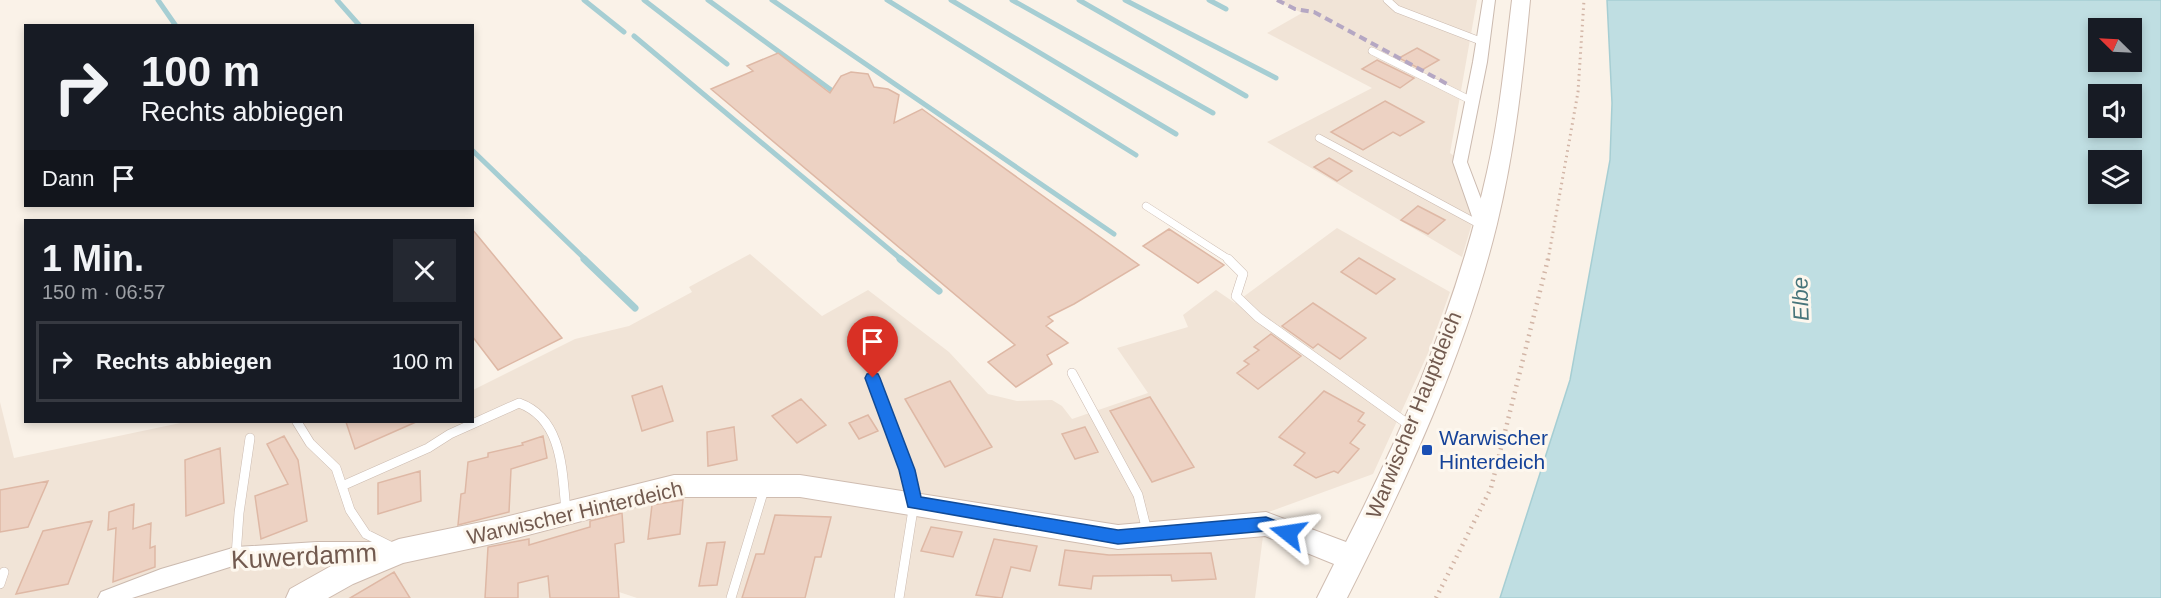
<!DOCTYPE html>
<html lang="de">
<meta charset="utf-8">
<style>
body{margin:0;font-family:Helvetica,sans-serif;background:#242831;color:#f1f3f6;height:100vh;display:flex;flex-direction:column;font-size:22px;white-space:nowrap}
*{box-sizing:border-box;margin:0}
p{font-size:20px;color:#9ea1a6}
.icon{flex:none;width:33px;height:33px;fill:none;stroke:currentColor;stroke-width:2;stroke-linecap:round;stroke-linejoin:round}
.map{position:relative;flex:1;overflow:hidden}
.panel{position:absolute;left:24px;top:219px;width:450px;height:204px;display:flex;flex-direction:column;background:#171b24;border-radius:0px;box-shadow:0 3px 9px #0003}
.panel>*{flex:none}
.banner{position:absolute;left:24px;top:24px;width:450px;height:183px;border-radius:0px;box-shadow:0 3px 9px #0003;background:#171b24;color:#f1f3f6;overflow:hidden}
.needle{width:39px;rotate:294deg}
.fabs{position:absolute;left:2088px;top:18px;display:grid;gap:12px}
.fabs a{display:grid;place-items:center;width:54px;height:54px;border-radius:0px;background:#171b24;box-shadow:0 3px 9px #0003;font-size:30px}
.pin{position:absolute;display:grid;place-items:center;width:51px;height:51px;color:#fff;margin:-62px -26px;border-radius:50% 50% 50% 0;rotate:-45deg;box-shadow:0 0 6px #0007}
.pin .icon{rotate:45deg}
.me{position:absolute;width:66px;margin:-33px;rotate:285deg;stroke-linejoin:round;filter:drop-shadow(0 0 4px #0008)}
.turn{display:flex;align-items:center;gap:21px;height:126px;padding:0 18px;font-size:27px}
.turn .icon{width:78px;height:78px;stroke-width:2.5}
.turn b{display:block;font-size:42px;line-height:51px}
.then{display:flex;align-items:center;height:57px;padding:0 18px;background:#0003;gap:12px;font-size:22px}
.round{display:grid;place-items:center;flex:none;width:63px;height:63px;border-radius:0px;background:#242831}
.summary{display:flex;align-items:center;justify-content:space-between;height:102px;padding:0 18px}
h1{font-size:36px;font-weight:800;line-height:45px}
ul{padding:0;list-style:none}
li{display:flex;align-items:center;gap:18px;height:81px;margin:0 12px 9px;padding:0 6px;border:3px solid #363941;border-radius:0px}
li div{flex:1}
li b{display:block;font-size:22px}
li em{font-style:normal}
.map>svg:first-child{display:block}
.residential{fill:#f1e4d7}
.water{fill:#bfdee2;stroke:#a6ced3;stroke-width:1.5;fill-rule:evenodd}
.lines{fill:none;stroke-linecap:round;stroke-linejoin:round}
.stream-far1{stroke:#a6ced3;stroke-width:5}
.stream{stroke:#a6ced3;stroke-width:7}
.building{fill:#edd2c3;stroke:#deb8a5;stroke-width:1.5}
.lane-far1-casing{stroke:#cbbaaf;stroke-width:8}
.lane-casing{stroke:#cbbaaf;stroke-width:10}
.street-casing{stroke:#cbbaaf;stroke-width:2}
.secondary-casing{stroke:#cfbcb0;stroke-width:2}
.path-far1{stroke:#d2b5a6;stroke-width:3;stroke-dasharray:1.5 4;stroke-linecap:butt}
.path{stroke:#d2b5a6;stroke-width:4.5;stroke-dasharray:1.5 5;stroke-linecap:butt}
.lane-far1{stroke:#fff;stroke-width:7}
.lane{stroke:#fff;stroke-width:9}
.street{fill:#fff;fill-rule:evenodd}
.secondary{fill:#fff;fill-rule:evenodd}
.rail{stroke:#b5a7c3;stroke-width:4;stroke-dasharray:8 5;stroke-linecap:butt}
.route{fill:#1a73e8;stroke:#114b97;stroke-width:1.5}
.transit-dot{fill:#1a4fb4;stroke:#fdf7ee;stroke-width:2}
.labels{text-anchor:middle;stroke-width:6;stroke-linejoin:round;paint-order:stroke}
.street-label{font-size:21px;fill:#725a4f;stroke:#fdf7ee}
.transit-label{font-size:21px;fill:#164399;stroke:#fdf7ee;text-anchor:start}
.water-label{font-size:22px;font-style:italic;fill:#47757b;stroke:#fdf7ee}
.near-street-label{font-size:26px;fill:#725a4f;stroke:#fdf7ee}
</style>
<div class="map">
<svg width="2161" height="598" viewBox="0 0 2161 598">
<rect width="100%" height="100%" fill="#faf2e8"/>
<path class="residential" d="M1276 0H1477L1450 153 1454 156 1473 220 1462 257 1267 142 1372 88 1267 33 1302 13Z
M1337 228 1450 292 1428 353 1373 474 1266 513 1255 598H637L613 590 589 598H0V402L14 458 185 422H472L473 390 575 339 629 326 692 292 689 287 750 254 822 316 868 290 949 352 988 394 1017 401 1052 400 1062 406 1072 419 1148 393 1117 348 1188 327 1183 315 1216 290 1235 303Z"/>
<path class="water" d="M1607 0H2161V598H1500L1570 380 1610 160 1612 103ZM2098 28H2132V62H2098ZM2098 94H2132V128H2098ZM2098 160H2132V194H2098Z"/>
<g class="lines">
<path class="stream-far1" d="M158 0 176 26
M337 0 360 26
M584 0 624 32
M644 0 727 64
M708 0 838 95
M772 0 1114 234
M887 0 1136 155
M951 0 1176 134
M1012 0 1213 113
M1079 0 1246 96
M1125 0 1276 78
M1209 0 1226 9
M634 36 902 260
M472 150 586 260"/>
<path class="stream" d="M584 259 635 308
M900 259 939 291"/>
</g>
<path class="building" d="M1417 48 1439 60 1422 70 1399 58Z
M778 53 830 93 841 76 851 72 868 74 874 87 888 89 899 95 894 123 922 109 1139 265 1074 304 1048 317 1053 321 1046 326 1068 343 1047 355 1052 364 1016 387 988 362 1015 345 711 89 753 71 747 66Z
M1377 60 1414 78 1400 88 1362 69Z
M1385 101 1424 122 1400 136 1393 132 1363 150 1331 132Z
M1329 158 1352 171 1337 181 1314 167Z
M1418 206 1445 220 1428 234 1401 220Z
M472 229 562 338 498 370 472 336Z
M1169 229 1224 265 1198 283 1143 246Z
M1359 258 1395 279 1376 294 1341 272Z
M1313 303 1366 338 1340 359 1318 344 1313 348 1282 326Z
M1271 334 1301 356 1258 389 1237 373 1249 364 1244 361 1259 350 1254 347Z
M950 381 992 447 945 467 905 399Z
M662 386 673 421 642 431 632 396Z
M1324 391 1364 413 1358 421 1365 425 1350 443 1359 449 1338 473 1334 471 1316 478 1294 465 1305 453 1279 437Z
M1150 397 1194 467 1152 482 1110 411Z
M801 399 826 425 797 443 772 416Z
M868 415 878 431 859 439 849 423Z
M346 422H416L355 449Z
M734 427 737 460 708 466 707 432Z
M1085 427 1098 452 1075 459 1062 434Z
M284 436 298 460 307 521 261 539 255 496 288 484 267 444Z
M543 436 547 458 511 469 509 512 458 525 461 494 465 493 468 462 488 457V453L523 445 522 443Z
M220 448 224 503 186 516 185 460Z
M420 471 421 501 378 514V483Z
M48 481 28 527 0 532V490Z
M683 500 680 534 648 539 652 505Z
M134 504 133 529 151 523 150 548 155 546V567L113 582 116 528 108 530 109 512Z
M622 513 624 542 615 544 619 598H550L548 576 518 583V598H485L488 547 529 539V545L590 527V521Z
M775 515 831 517 821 557H815L805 598H742L756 554H764Z
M92 521 68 584 16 594 43 531Z
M931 527 962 532 953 557 921 551Z
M994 539 1037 546 1030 571 1011 567 1002 598 976 595Z
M725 542 717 585 699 586 707 543Z
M1065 550 1109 555 1211 553 1216 579 1172 581 1171 575 1093 576 1091 589 1059 585Z
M394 572 410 598H350Z"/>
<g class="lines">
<defs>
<path id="lane-far1" d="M1387 0 1397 9 1483 42
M1372 51 1472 101
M1319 138 1484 227
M1146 206 1230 260"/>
<path id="lane" d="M1228 259 1243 274 1236 296 1258 317 1412 427
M1072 373 1138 495 1147 531
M872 378 903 455 914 503 899 598
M297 422 310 443 336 468 350 510 366 534 390 546
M342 486 428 448 450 434 519 403C563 419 562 471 566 511
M236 556 239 513 250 438
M0 584 4 572
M731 598 765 486"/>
<path id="street" d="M1483 0H1495L1487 62 1467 162 1492 228 1484 233 1476 228 1453 162 1473 62Z
M317 542H392L399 545 402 551 399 557 392 560H317L236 565 132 598H98L101 592 161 569 236 547Z"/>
<path id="secondary" d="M1512 0H1530C1523 75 1515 150 1497 224 1465 355 1407 479 1347 598H1317L1334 564 1265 536 1118 549 800 497H674L501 542 403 563 353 584 328 598H286L290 589 331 566 399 539 501 518 674 475H800L1118 525 1266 512 1346 542C1406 425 1458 301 1487 172 1500 115 1505 57 1512 0Z"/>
</defs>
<use href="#lane-far1" class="lane-far1-casing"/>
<use href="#lane" class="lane-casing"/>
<use href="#street" class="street-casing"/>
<use href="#secondary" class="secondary-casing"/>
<path class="path-far1" d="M1548 260 1578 92 1584 0"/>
<path class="path" d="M1436 598 1491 488 1548 259"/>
<use href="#lane-far1" class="lane-far1"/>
<use href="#lane" class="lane"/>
<use href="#street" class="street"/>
<use href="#secondary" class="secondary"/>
<path class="rail" d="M1277 0 1295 9 1314 12 1449 85"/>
</g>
<path class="route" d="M873 373 878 374 880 378 915 470 921 497 1118 530 1266 517 1294 528 1296 533 1294 538 1288 540 1266 531 1118 544 908 507 899 470 865 378 867 374Z"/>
<rect class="transit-dot" x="1421" y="444" width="12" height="12" rx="3"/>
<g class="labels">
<g class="street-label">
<text transform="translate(1414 415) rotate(-68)" y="7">Warwischer Hauptdeich</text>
<text transform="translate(575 513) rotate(-13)" y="7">Warwischer Hinterdeich</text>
</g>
<g class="transit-label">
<text x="1439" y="445">Warwischer<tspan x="1439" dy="24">Hinterdeich</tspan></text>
</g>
<g class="water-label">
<text transform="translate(1800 299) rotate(-92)" y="8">Elbe</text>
</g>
<g class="near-street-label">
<text transform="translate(304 556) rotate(-3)" y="9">Kuwerdamm</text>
</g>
</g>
</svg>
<div class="fabs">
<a><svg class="needle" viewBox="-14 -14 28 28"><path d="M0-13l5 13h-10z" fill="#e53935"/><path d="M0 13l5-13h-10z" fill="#9ea1a6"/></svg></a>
<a><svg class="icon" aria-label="sound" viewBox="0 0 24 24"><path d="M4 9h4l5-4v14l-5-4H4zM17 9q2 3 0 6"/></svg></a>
<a><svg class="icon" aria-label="layers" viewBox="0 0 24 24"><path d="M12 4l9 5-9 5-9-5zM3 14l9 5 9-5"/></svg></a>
</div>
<div class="pin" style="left:873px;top:378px;background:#d93025"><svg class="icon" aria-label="arrive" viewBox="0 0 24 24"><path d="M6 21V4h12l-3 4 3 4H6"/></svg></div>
<svg class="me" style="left:1288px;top:533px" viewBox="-20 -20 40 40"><path d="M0-17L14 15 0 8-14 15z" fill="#1a73e8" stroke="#fff" stroke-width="4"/></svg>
<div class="banner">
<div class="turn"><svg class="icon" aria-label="right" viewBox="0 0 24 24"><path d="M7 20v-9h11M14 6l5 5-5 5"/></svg><div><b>100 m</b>Rechts abbiegen</div></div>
<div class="then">Dann<svg class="icon" aria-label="arrive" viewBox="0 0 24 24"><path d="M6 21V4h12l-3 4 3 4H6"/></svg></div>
</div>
<section class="panel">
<div class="summary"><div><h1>1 Min.</h1><p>150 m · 06:57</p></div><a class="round"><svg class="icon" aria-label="close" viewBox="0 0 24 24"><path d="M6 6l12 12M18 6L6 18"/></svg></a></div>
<ul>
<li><svg class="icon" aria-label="right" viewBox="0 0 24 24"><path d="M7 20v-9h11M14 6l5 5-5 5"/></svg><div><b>Rechts abbiegen</b></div><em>100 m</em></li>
</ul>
</section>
</div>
